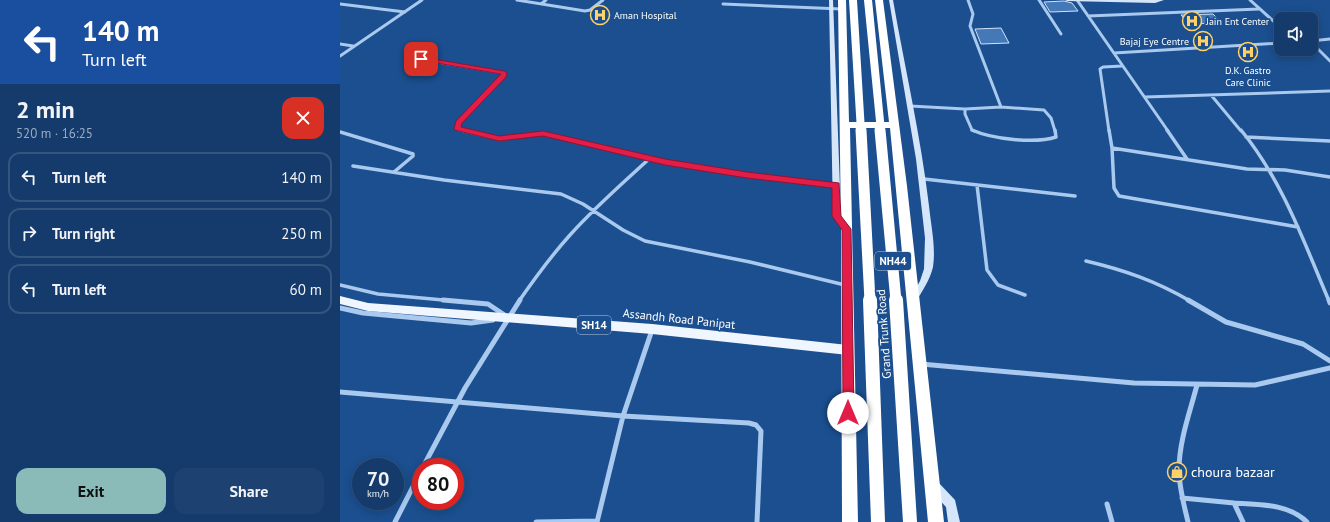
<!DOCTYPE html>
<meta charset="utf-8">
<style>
body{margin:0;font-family:"PT Sans",sans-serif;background:#1d4271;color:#f1f3f6;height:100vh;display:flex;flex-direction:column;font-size:15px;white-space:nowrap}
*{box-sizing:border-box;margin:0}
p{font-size:13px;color:#9dadc1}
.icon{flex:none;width:22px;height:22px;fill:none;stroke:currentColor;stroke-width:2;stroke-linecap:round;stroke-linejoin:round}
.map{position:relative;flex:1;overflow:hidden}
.details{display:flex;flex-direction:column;background:#143b6b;width:340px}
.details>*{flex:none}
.guide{background:#1a4fa0;color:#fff;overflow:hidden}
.fabs{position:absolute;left:934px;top:12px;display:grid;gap:8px}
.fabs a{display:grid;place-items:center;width:44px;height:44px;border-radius:8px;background:#143b6b;box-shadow:0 2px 10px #0003,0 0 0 1px #33557e;font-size:20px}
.speed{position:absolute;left:12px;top:458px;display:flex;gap:8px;font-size:20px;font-weight:700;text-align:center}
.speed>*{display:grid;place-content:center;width:52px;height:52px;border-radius:50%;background:#143b6b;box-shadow:0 2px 10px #0003,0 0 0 1px #33557e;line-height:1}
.speed small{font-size:10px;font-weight:400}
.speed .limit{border:6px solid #d22;background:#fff;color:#111}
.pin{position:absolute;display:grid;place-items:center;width:34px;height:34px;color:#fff;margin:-17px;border-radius:8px;box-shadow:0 2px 6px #0006}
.me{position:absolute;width:44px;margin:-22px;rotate:0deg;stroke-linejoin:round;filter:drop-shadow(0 0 3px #0008)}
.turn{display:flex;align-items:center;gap:14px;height:84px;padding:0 16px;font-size:18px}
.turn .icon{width:52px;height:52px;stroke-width:2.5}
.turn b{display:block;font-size:28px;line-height:34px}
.round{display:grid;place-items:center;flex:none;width:42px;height:42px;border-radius:12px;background:#1d4271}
.overview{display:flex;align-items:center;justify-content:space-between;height:68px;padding:0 16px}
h1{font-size:24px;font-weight:800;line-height:30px}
.action{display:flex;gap:8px;margin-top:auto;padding:8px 16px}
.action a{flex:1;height:46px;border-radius:12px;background:#8bbbb9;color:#111;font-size:16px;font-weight:800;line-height:46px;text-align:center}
.action a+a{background:#1d4271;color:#f1f3f6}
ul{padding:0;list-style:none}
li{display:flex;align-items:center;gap:12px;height:50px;margin:0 8px 6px;padding:0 8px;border:2px solid #33557e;border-radius:12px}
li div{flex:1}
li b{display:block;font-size:15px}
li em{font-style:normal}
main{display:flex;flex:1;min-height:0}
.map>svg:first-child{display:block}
.building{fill:#4478b7;stroke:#cfe3fa}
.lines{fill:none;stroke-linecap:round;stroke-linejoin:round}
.street-far2{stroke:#a9c9ee;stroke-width:3}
.street-far1{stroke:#a9c9ee;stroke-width:3.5}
.street{stroke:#a9c9ee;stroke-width:5}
.secondary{fill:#d6e6fa;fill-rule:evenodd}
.primary{fill:#f0f6ff;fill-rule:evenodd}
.highway{fill:#fff;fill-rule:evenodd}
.highway-bridge-far2{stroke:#fff;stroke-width:8}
.highway-bridge-far1{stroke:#fff;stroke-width:11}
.highway-bridge{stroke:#fff;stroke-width:14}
.route{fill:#e11d48;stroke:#92132f}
.labels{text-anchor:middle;stroke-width:3.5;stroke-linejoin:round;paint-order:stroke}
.far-poi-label{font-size:10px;fill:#fff;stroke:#1b4f8f;text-anchor:start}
.shield{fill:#1b4f8f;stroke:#bbcadd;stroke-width:1}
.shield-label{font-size:11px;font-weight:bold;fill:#fff}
.street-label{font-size:12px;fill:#fff;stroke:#1b4f8f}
.near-poi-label{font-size:14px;fill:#fff;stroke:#1b4f8f;text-anchor:start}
</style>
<main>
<section class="details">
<div class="guide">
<div class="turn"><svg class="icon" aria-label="left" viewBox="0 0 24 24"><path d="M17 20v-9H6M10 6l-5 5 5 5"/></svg><div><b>140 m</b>Turn left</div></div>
</div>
<div class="overview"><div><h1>2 min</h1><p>520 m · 16:25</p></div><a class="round" style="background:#d93025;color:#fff"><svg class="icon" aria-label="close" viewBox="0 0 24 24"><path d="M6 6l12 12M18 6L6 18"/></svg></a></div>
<ul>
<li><svg class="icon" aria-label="left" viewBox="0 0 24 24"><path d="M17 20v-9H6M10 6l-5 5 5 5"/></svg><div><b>Turn left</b></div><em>140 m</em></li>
<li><svg class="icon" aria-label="right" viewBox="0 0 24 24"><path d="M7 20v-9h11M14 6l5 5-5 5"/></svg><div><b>Turn right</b></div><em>250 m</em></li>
<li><svg class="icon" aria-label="left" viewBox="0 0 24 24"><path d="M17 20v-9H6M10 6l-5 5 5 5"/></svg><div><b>Turn left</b></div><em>60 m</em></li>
</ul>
<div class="action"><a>Exit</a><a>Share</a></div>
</section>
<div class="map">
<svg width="990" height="522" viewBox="0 0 990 522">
<rect width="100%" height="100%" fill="#1b4f8f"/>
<path class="building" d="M724 1 732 3 738 11 710 12 704 2Z
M873 14 882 23 849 24 841 15Z
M661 28 669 43 641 44 635 29Z"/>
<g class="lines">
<path class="street-far2" d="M177 0 245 11 250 10 263 0
M628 0 633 14 630 26 661 107
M699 0 721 34
M737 0 828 131
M910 0 941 28
M0 4 65 12
M201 4 206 0
M383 4 502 9
M748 16 919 9
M971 41 990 39
M971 42 990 61
M0 44 13 46
M774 53 941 43
M0 56 82 0
M67 57 164 73V75L118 123 117 129 125 131
M871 95 901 131
M805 97 990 91
M570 106 625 109
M661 107 704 110 711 118 715 131
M634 131 632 130 625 114V109L661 107
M769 131 760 69 763 67 782 66"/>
<path class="street-far1" d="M121 130 159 139 203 133 325 162 407 175 496 186
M632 130C652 139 695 144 716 137L715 130
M769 130 772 148 774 188 779 196 958 227
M827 130 847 159
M901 130C942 180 964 242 989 301
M0 132 73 154V156L54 172
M906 137 990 141
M772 148 907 169 945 170 990 177
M13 166 104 180 221 194 243 204 283 230 305 241 410 262 505 285
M584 179 735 196
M637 185 647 270 658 285 685 295
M746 261C784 270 816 281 850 301
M0 285 38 294 114 301
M179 301C195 278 211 256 230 235 255 207 283 183 310 158"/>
<path class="street" d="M103 300 148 304 166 316
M848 300 886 322 963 344 990 361
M989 300 990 303
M0 308 23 313 131 323 153 320
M581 364 794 383 915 385 990 368
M0 392 283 416 409 423 416 425 421 431 417 522
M83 467 125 388 180 300
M842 498 894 503 903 522
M894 503C920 505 947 503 967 522
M767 504 772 522
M55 522 81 471
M196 522 257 521
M257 522 283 416 312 330
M848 522C844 505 839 487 839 470 839 441 850 412 857 385"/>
<path class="secondary" d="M489 0H493L501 215 511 229 507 232 504 231 493 216Z
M549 0H553C565 69 581 137 589 206 591 226 596 247 593 267 590 280 582 291 576 302L573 304 570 302 569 300 580 281 584 269 585 238 576 159Z
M725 0H824L815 3 727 1Z
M594 481 598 482 615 500 620 522H608L606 507 590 490 589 486 590 482Z"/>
<path class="primary" d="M0 296 28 303 312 324 508 345 512 346 514 350 512 354 508 355 312 334 28 311 0 304Z"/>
<path class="highway" d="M498 0H506L509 122H549L535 0H543L567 186 604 522H588L550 128H510L518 522H502L501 229Z"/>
<path class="highway-bridge-far2" d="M513 0 521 131
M528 0 541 131"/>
<path class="highway-bridge-far1" d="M521 130 530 301
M540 130 556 301"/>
<path class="highway-bridge" d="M530 300 538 522
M556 300 570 522"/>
</g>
<path class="route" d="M81 57 164 71 167 73 166 77 122 123 121 127 159 136 203 131 325 159 407 172 499 183 501 216 511 229 514 413 512 416 508 418 504 416 503 413 502 230 492 216V188L407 178 325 165 203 136 159 141 115 130 114 129 116 121 161 74 79 60 78 59Z"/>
<defs>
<symbol id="hospital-ring" viewBox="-11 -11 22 22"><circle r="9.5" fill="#1b4f8f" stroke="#ffd166" stroke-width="1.5"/><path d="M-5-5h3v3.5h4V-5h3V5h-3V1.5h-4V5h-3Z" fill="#ffd166"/></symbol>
<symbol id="shop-ring" viewBox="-11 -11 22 22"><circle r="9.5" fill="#1b4f8f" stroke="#ffd166" stroke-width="1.5"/><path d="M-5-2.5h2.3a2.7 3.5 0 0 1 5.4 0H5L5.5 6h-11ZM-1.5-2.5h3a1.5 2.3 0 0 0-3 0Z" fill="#ffd166"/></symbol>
</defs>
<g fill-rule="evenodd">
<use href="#hospital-ring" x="249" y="4" width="22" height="22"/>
<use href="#hospital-ring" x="841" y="10" width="22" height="22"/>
<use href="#hospital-ring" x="852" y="30" width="22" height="22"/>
<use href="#hospital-ring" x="897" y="41" width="22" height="22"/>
<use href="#shop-ring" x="826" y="461" width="22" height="22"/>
</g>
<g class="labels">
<g class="far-poi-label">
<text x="274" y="19">Aman Hospital</text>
<text x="866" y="25">Jain Ent Center</text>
<text x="849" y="45" text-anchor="end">Bajaj Eye Centre</text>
<text x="908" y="74" text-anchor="middle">D.K. Gastro<tspan x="908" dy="12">Care Clinic</tspan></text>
</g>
<g class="shield">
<rect x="535" y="252" width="36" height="18" rx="3"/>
<rect x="237" y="316" width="34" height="18" rx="3"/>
</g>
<g class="shield-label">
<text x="553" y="265">NH44</text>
<text x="254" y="329">SH14</text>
</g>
<g class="street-label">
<text transform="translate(339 319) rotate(6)" y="4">Assandh Road Panipat</text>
<text transform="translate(544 334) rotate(-94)" y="4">Grand Trunk Road</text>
</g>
<g class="near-poi-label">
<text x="851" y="477">choura bazaar</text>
</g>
</g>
</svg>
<div class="fabs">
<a><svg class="icon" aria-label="sound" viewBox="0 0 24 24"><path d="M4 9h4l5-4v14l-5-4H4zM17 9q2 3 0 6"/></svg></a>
</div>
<div class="speed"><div>70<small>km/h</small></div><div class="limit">80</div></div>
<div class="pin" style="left:81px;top:59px;background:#d93025"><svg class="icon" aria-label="arrive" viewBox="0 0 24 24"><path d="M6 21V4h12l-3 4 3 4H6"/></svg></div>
<svg class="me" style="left:508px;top:413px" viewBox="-20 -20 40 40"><circle r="19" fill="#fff"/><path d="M0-13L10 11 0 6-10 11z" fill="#e11d48"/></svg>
</div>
</main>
